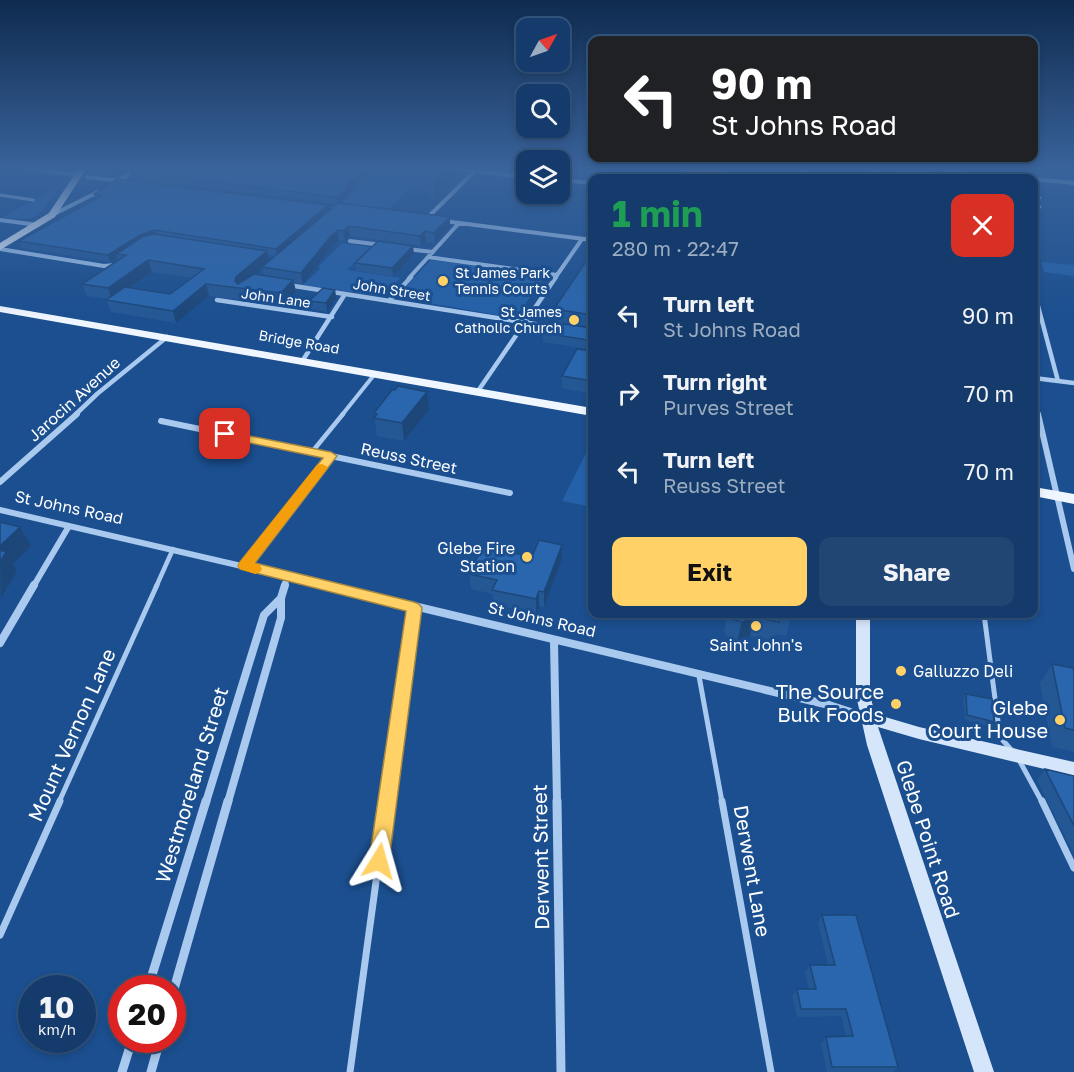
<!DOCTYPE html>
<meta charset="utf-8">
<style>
body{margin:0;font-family:"Golos Text",sans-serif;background:#214673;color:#f1f3f6;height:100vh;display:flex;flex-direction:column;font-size:22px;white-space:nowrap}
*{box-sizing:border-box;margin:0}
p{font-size:20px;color:#9dadc1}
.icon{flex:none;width:33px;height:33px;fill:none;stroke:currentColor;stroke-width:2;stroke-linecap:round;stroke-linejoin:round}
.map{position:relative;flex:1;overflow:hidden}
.drawer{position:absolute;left:588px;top:174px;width:450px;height:444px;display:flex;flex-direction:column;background:#143b6b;border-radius:12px;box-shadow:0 3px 9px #0003,0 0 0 2px #33557e}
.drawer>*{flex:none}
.guide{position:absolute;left:588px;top:36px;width:450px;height:126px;border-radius:12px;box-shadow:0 3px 9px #0003,0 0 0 2px #33557e;background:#202124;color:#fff;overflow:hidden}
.needle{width:39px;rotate:50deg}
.tools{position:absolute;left:516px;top:18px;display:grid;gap:12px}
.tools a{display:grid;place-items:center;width:54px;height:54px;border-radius:12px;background:#143b6b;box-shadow:0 3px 9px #0003,0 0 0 2px #33557e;font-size:30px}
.speed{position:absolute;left:18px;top:975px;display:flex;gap:12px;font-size:30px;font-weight:700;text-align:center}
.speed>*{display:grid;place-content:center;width:78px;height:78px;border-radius:50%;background:#143b6b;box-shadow:0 3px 9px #0003,0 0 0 2px #33557e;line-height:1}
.speed small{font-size:15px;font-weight:400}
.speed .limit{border:9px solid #d22;background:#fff;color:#111}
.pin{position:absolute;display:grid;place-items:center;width:51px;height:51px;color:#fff;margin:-26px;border-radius:12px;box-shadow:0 3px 9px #0006}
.me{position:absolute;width:66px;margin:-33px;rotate:8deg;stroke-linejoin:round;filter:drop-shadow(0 0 4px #0008)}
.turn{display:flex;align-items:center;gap:21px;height:126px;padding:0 24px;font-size:27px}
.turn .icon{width:78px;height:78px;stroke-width:2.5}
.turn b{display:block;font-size:42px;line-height:51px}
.round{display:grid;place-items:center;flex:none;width:63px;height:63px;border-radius:12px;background:#214673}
.overview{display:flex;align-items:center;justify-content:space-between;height:102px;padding:0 24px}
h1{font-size:36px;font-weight:700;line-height:45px;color:#1e9e55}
.button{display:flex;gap:12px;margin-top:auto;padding:12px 24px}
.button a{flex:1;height:69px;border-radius:12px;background:#ffd166;color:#111;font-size:24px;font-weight:700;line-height:69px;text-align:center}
.button a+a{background:#214673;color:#f1f3f6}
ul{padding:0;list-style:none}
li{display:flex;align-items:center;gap:18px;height:78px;padding:0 24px}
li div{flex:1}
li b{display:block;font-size:22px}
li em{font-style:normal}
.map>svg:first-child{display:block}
.green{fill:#2461a8}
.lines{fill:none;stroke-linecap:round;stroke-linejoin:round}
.lane-far4{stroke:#a9c9ee;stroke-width:3}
.lane-far3{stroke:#a9c9ee;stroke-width:4}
.lane-far2{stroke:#a9c9ee;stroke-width:4.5}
.lane-far1{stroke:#a9c9ee;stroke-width:5}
.lane{stroke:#a9c9ee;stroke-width:7}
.street-far4{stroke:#a9c9ee;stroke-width:4}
.street-far3{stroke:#a9c9ee;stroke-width:4.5}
.street-far2{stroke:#a9c9ee;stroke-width:6}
.street-far1{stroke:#a9c9ee;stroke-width:8}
.street{stroke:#a9c9ee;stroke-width:9}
.secondary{fill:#d6e6fa;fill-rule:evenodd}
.primary{fill:#f0f6ff;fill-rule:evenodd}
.wall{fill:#245895;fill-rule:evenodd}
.shaded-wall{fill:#1d4779}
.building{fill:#2a66ad;stroke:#1d4779;stroke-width:1.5}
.route{fill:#ffd166;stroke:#a68842;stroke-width:1.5}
.slow{fill:#f59e0b}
.poi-dot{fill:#ffd166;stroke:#1b4f8f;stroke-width:2}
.labels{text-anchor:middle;stroke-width:6;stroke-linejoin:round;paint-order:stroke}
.far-poi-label{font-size:14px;fill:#fff;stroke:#1b4f8f;text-anchor:start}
.far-street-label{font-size:14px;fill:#fff;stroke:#1b4f8f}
.street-label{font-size:16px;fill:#fff;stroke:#1b4f8f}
.poi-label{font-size:16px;fill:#fff;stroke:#1b4f8f;text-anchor:end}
.near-poi-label{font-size:20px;fill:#fff;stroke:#1b4f8f;text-anchor:end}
.near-street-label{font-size:20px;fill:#fff;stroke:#1b4f8f}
</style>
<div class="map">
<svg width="1074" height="1072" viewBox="0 0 1074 1072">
<rect width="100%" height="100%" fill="#1b4f8f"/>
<path class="green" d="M378 168H430L388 210 339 204 350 196 348 195 355 189 315 184 367 175Z
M52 190 57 191C36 218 39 222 3 217Z
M342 243 370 247 347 270 401 278 380 296 303 285 321 268 318 267Z
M431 260 545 276 515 318 400 298 403 290Z
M1041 262 1074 265V276L1044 272Z
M592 440V507L562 501 591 443Z"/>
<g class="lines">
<path class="lane-far4" d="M446 168 475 171
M802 178 804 168
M0 195 33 200
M1034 196 1040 198
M1034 201 1040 207"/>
<path class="lane-far3" d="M342 415 374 375"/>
<path class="lane-far2" d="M312 452 343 414
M156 587 173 549"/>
<path class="lane-far1" d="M984 614 1000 737 1013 752
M699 676 722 802
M1018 758 1042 802
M59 802 157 585
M387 802 414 607"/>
<path class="lane" d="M722 801 771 1072
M1042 801 1074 868
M0 935 60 801
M350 1072 387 801"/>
<path class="street-far4" d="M26 168 79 175
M475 171 526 177
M936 171 1025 178
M87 177 122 181
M1034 179 1074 183
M119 180 139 168
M560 180 592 183
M52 215 100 191
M426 219 478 168
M0 220 38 225
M444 221 592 240
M350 241 382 245
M0 249 104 266 115 265
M407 249 433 252
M428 257 557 275
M409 278 459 223
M555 278 582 239"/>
<path class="street-far3" d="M288 285 554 327
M1034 291 1058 381
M217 300 332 317
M389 301 411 277
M303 360 345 294
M1034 378 1074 383
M478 391 556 277
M1034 397 1038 415
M75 415 97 394 167 337"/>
<path class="street-far2" d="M1038 414 1074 569
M161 421 510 493
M0 482 77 414
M0 510 332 587
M245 566 331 456
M33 587 69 526
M284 587 287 577"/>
<path class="street-far1" d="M326 585 829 705 866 717
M554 641 557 802
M0 643 34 585
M206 802 264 615 281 598
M228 802 281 618V598L285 585"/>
<path class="street" d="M557 801 561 1072
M148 988 206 801
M172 996 228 801
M122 1072 132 1040
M151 1072 160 1040"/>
<path class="secondary" d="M661 168H687L767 176 770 178H752Z
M871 168H877V178H871Z
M856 614H870V695L875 714 919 727 1074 762V776L919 739 878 727 994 1072H974L867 745 856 695Z"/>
<path class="primary" d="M79 168H87L55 217 0 250V243L49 213Z
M0 306 592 408V416L0 312Z
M1034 487 1074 494V504L1034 496Z"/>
</g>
<path class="wall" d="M60 168H77L75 170Z
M85 168H131L116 176 86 173Z
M417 168H458L459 178 434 200 419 185Z
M808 168H847L845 178H806Z
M890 168H942L943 172 941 178H890Z
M129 172 348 192 349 196 339 203 450 217V226L435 243 426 242 421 246 350 236 345 241 339 240 332 247 303 284 294 282 296 292 283 305 209 296 176 323 111 312 106 300 107 299 87 296 82 284 118 260 117 257 110 262 22 248 19 241 96 199 94 194 106 187V185L328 205 329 211 337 204 132 178ZM267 254 276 256 269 261ZM262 269 264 276 256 274 260 271ZM152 272 192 278 170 294 130 288Z
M414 254 393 276 356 271 355 263Z
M592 261V339L588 349 543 342V333L554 323V309Z
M335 290 336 298 327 312 311 309 309 301Z
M591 351V354L592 355V394L562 388V376Z
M429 410 404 441 377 436 374 413Z
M562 545V559L544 607 539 606 536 614 493 604V594L471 589 469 574 532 557Z
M728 614H792L786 636 776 634 774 641 750 636 737 641 728 638 724 632Z
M1052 664 1074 671V752L1052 747 1040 683Z
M966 694 994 722 991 726 965 720 963 699Z
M1045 769 1074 776V855L1037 780Z
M822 915 898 1067 893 1072H827L821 1044 826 1037 846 1036 841 1016 797 1017 792 996 797 989H809L805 972 810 965H828L818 923Z"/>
<path class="shaded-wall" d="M117 168H131L116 176 114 170Z
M367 168H375L348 192 349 196 338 204 337 197 346 186Z
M449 168H458L459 178 434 200 433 182Z
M328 205 329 211 277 256 276 249Z
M450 217V226L435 243 434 233Z
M349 226 350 236 345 241 343 231Z
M155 230 157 237 116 254 117 257 110 262 108 255 140 235Z
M338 230 339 240 332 247 303 284 301 273 330 237Z
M425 231 426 242 421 246 420 236Z
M413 246 414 254 393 276 392 268Z
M267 251 269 263 262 267V269L240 288 235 281 236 277Z
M148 260 152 272 112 300 108 288Z
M293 280 296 292 283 305 281 293Z
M206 284 209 296 176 323 173 311Z
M335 290 336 298 327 312 326 303Z
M592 331V339L588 349V340Z
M427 392 429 410 404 441 402 423Z
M20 527 31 546 13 564 17 571 1 598 0 546Z
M562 545V559L544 607V592Z
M539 591V606L536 614V599Z
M755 617 750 636 737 641 742 622Z"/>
<path class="building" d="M134 168H367L346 186H347L345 188 348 189 337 197 129 172Z
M417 168H449L433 182Z
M894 168H942L943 172H934L935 178H894Z
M117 179 328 205 276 249 155 230 140 235 108 255 19 241 103 195 94 194Z
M338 203 450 217 434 233 425 231 420 236 349 226 343 231 338 230 330 237 301 273 262 267Z
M153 234 267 251 236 277 235 281 238 284 254 274 293 280 281 293 206 284 173 311 106 300 125 287 170 294 204 269 148 260 108 288 82 284 126 255 116 254 142 237Z
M378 241 413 246 392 268 355 263Z
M587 260 592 261V315L554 309Z
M323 288 335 290 326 303 309 301Z
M549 322 592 328V331L588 340 543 333Z
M577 349 591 351 590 354 592 355V381L562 376Z
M398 386 427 392 402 423 374 418 377 414 374 413 392 390H395Z
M0 522 20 527 0 546Z
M539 540 562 545 544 592 539 591 536 599 492 590 497 580 469 574 483 546 532 557Z
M0 550 6 552 0 562Z
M729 614H792V617L781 614 779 622 755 617 742 622 732 619Z
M1052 664 1073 668 1074 671V730L1065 728Z
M966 694 992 699 994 722 967 715Z
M1045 769 1074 776V826Z
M822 915H856L898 1067H832L826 1037 853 1036 846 1009H801L797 989H816L810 965H835Z"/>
<linearGradient id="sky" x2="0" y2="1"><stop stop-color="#0f2b4f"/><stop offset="0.53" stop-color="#39639b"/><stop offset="1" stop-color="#39639b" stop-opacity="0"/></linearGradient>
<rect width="1074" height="318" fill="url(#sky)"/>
<path class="route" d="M225 431 331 452 337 456 255 563 414 602 419 604 422 608 389 861 386 867 379 870 372 867 369 861 406 611 240 569 238 566 240 562 323 458 221 437 219 434Z"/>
<path class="slow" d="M322 464 328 467 326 470 254 563 260 565 262 569 260 572 255 574 240 569 238 566 240 562 317 465Z"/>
<g class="poi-dot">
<circle cx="443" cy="281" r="6"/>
<circle cx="574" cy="320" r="6"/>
<circle cx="527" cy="557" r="6"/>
<circle cx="756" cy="626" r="6"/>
<circle cx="901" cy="671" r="6"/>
<circle cx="896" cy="704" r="6"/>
<circle cx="1060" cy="720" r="6"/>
</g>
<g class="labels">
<g class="far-poi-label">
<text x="455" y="278">St James Park<tspan x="455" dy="16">Tennis Courts</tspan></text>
<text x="562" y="317" text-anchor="end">St James<tspan x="562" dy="16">Catholic Church</tspan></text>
</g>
<g class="far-street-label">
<text transform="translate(392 290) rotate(9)" y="5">John Street</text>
<text transform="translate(276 298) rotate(8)" y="5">John Lane</text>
<text transform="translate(299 342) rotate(10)" y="5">Bridge Road</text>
</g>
<g class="street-label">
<text transform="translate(74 399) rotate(-42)" y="6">Jarocin Avenue</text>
<text transform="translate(409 458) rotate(12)" y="6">Reuss Street</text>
<text transform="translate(69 507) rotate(12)" y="6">St Johns Road</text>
<text transform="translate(542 619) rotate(13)" y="6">St Johns Road</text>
</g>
<g class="poi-label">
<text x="515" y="554">Glebe Fire<tspan x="515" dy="18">Station</tspan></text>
<text x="756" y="651" text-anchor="middle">Saint John's</text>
<text x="913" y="677" text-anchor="start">Galluzzo Deli</text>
</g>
<g class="near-poi-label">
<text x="884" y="699">The Source<tspan x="884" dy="23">Bulk Foods</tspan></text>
<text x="1048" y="715">Glebe<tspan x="1048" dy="23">Court House</tspan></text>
</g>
<g class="near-street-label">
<text transform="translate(72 735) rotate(-66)" y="7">Mount Vernon Lane</text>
<text transform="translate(192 785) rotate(-73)" y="7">Westmoreland Street</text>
<text transform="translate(928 839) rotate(72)" y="7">Glebe Point Road</text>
<text transform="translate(541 857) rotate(-91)" y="7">Derwent Street</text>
<text transform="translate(752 871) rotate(80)" y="7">Derwent Lane</text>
</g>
</g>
</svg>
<div class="tools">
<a><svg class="needle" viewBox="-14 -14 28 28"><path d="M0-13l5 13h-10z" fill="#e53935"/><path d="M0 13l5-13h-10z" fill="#9dadc1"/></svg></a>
<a><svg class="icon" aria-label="search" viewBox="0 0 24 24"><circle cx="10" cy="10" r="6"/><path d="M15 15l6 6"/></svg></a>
<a><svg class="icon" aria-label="layers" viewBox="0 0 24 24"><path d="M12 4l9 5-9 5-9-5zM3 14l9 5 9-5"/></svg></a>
</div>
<div class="speed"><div>10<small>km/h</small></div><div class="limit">20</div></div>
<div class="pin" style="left:225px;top:434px;background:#d93025"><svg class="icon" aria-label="arrive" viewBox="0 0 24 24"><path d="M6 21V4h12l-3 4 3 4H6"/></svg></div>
<svg class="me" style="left:379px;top:861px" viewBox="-20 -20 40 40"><path d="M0-17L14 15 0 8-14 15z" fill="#ffd166" stroke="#fff" stroke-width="4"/></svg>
<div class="guide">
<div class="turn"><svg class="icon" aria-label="left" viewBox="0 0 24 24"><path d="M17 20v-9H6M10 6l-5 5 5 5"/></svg><div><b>90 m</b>St Johns Road</div></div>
</div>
<section class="drawer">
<div class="overview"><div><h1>1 min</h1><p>280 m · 22:47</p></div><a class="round" style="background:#d93025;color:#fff"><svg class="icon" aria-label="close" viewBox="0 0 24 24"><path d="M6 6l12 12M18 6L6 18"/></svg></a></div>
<ul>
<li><svg class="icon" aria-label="left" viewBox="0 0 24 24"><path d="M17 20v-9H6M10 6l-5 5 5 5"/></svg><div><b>Turn left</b><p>St Johns Road</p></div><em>90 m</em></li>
<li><svg class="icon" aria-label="right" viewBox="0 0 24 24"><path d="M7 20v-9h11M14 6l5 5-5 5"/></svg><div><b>Turn right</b><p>Purves Street</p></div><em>70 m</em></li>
<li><svg class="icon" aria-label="left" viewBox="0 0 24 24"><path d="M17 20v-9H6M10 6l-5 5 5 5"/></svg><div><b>Turn left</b><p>Reuss Street</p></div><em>70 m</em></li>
</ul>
<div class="button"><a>Exit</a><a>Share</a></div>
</section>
</div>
